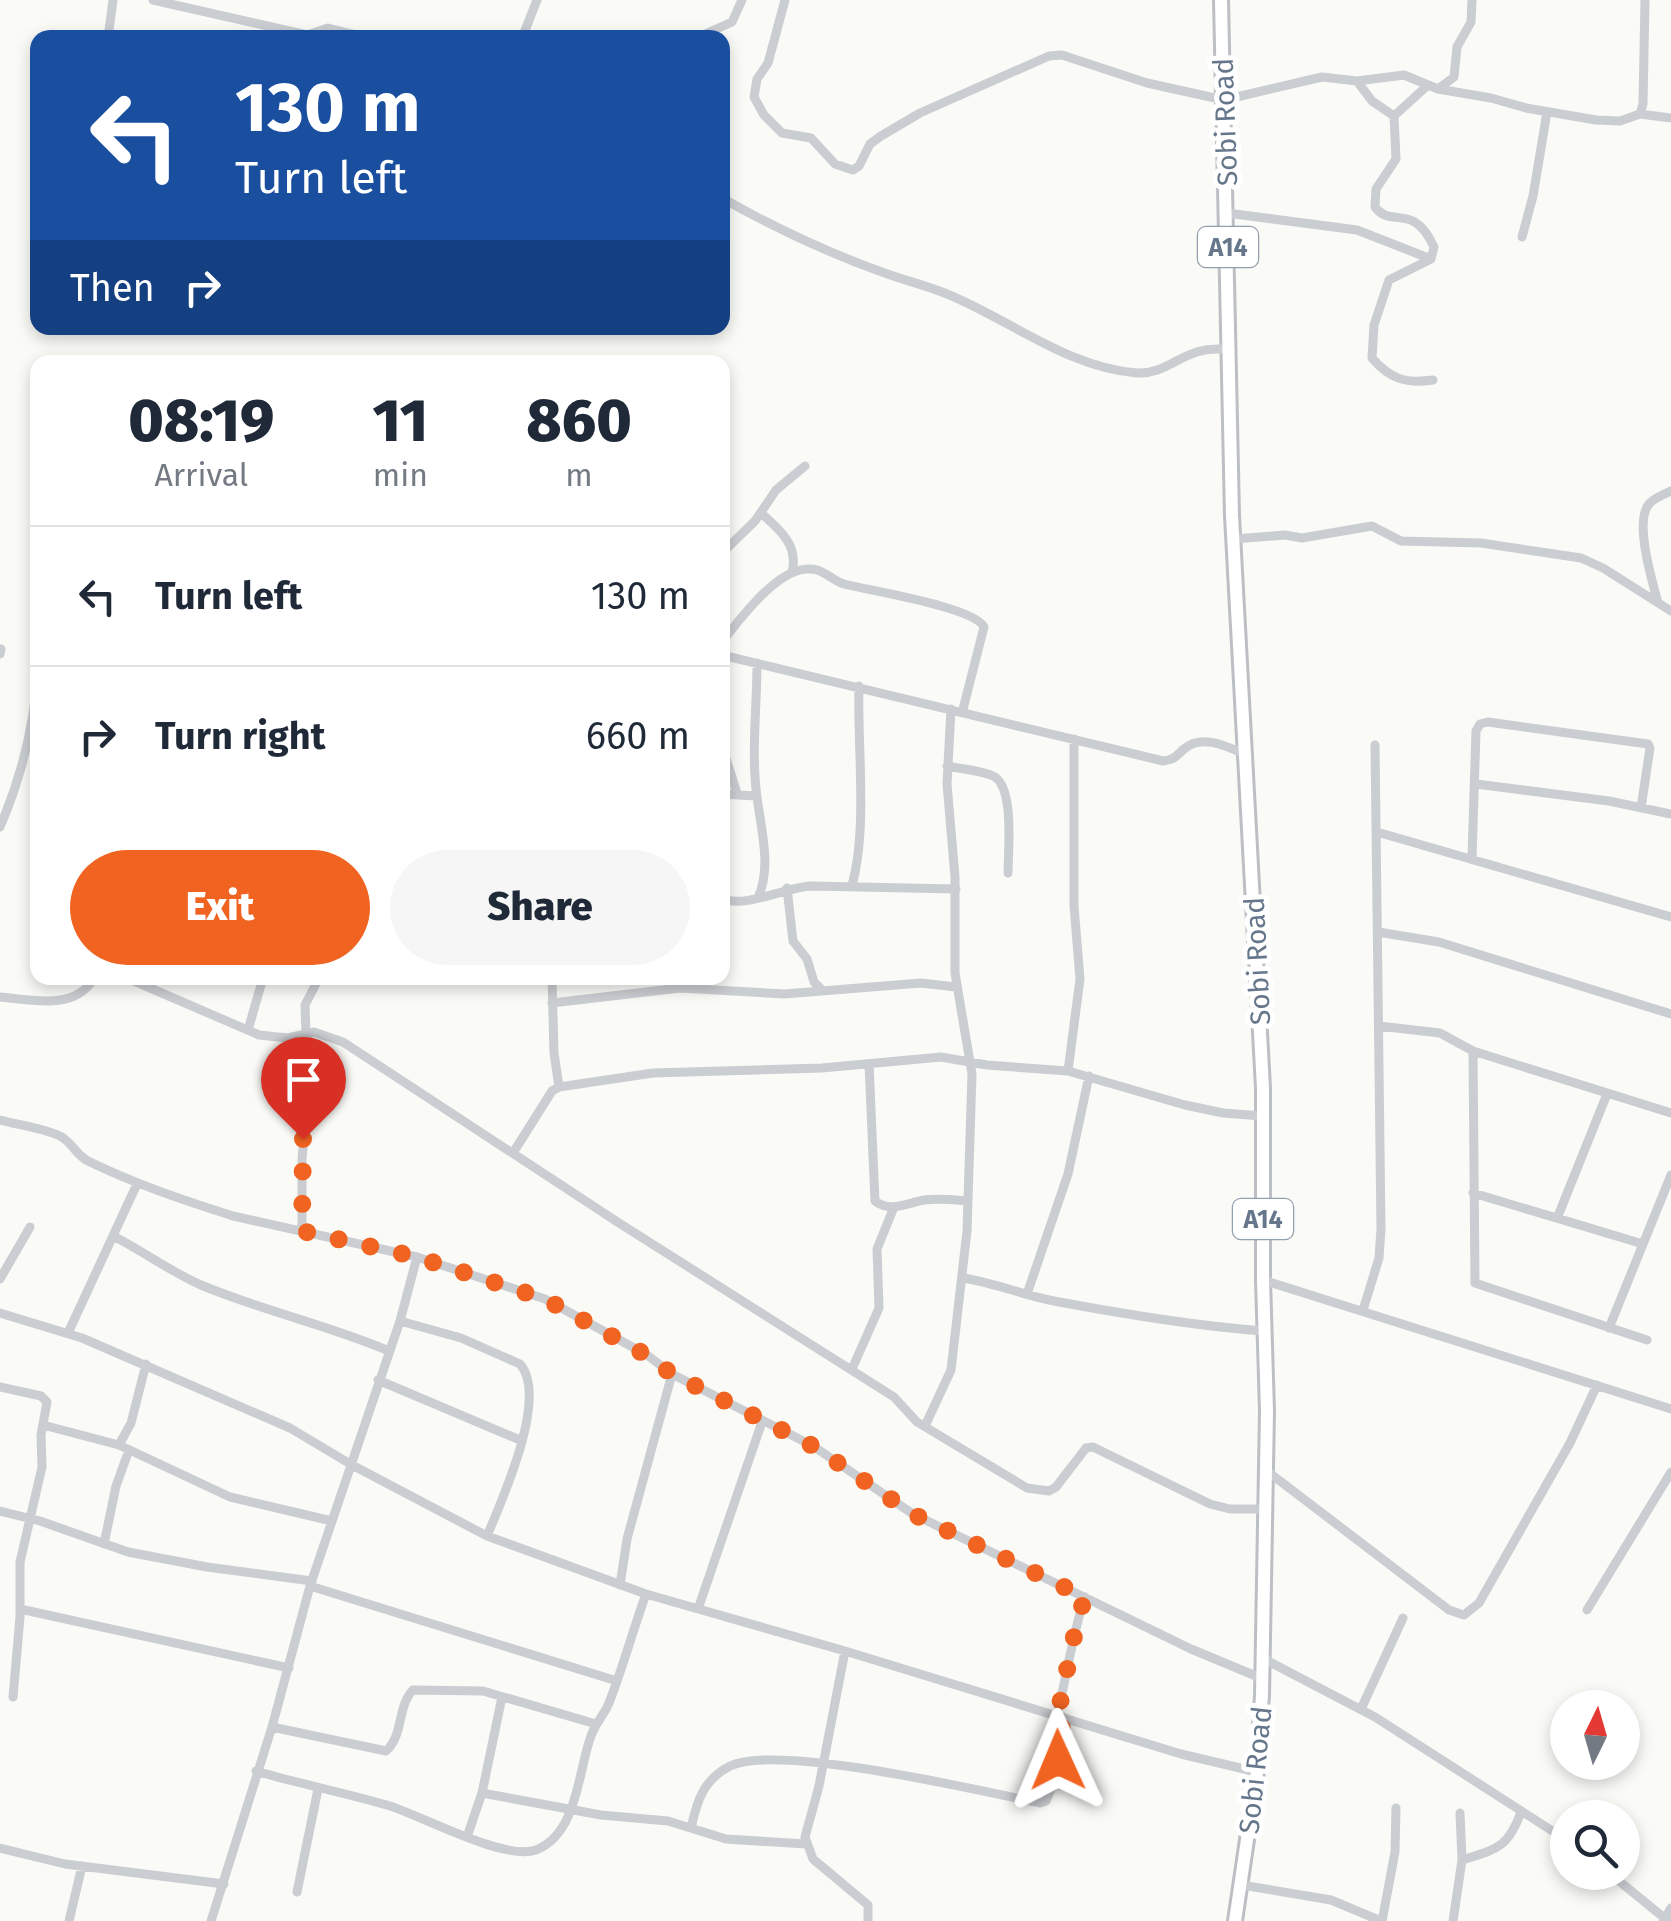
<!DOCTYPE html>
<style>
body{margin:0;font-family:"Fira Sans",sans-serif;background:#f6f6f7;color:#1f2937;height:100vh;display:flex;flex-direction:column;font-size:38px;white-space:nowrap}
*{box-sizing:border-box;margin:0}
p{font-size:32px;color:#747a83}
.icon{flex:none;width:55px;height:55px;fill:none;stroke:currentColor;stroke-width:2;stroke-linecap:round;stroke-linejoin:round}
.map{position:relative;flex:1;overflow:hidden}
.sheet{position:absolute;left:30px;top:355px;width:700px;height:630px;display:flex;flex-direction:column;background:#fff;border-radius:20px;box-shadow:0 5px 15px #0003}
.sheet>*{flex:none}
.banner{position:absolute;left:30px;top:30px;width:700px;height:305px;border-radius:20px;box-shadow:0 5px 15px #0003;background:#1a4fa0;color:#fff;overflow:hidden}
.needle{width:65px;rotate:5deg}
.fabs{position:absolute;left:1550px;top:1690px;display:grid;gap:20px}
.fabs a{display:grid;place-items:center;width:90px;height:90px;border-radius:50%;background:#fff;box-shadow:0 5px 15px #0003;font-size:50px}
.pin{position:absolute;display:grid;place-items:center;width:85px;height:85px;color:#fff;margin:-102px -42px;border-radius:50% 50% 50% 0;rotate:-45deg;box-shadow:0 0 10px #0007}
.pin .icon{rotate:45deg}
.me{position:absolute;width:110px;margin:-55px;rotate:359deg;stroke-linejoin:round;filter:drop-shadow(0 0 8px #0008)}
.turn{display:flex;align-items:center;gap:35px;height:210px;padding:0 40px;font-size:45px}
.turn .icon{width:130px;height:130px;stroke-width:2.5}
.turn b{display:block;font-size:70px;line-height:85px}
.then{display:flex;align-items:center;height:95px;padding:0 40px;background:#0003;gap:20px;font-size:38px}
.eta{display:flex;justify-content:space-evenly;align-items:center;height:170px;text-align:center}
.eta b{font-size:60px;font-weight:800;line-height:70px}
.cta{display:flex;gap:20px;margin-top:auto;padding:20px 40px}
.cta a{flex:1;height:115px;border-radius:60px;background:#f16320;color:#fff;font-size:40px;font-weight:800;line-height:115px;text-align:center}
.cta a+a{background:#f6f6f7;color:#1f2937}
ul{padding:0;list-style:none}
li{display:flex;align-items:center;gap:30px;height:140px;padding:0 40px;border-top:2px solid #e0e1e3}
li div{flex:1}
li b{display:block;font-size:38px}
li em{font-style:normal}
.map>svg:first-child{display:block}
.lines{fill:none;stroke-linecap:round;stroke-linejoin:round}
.highway-casing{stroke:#bcbfc3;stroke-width:18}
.minor{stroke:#cacdd1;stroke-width:9}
.highway{stroke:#fff;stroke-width:12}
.route{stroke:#f16320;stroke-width:18;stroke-dasharray:0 32.4}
.labels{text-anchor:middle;stroke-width:10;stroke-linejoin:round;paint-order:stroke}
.shield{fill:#fff;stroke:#94a0ae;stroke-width:2.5}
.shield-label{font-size:25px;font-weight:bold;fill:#66778b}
.street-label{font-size:28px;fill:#66778b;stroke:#fff}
</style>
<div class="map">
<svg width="1671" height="1921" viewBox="0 0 1671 1921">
<rect width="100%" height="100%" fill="#fafaf7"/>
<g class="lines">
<defs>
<path id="highway" d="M1221 0 1232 516 1263 1088V1280L1267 1411 1262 1695 1257 1772 1235 1921"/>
</defs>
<use href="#highway" class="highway-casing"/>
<path class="minor" d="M153 0 307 35 328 28 369 38
M785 0 768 63 757 79 754 97 764 115 782 133 811 138 835 164 853 170 859 166 870 144 881 136 920 113 1049 56 1062 55 1147 83 1224 100 1322 77 1357 81 1404 75 1438 89 1491 98 1526 108 1596 120 1620 121 1640 114 1643 104 1645 0
M108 38 113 0
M522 38 537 0
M696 38 732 22 742 0
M1357 81 1372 101 1394 116 1396 159 1376 189 1375 207C1391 229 1413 201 1434 247L1431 259
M1438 89 1454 77 1457 47 1471 22 1472 0
M1640 114 1671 118
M1394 116 1428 85
M722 198C773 227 826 252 882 272 903 280 925 285 947 294 1009 319 1068 368 1137 373 1171 375 1184 343 1230 350
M1227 213 1357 230 1431 259
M1522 237 1533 196 1547 112
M1431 259 1389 280 1374 325 1372 358C1390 379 1406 384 1433 380
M761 513C779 529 799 545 792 572
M1234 539 1285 535 1302 538 1372 526 1401 541 1481 543 1581 558 1603 568 1671 611
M722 553 755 521 776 490 805 466
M1658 603C1652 580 1634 522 1649 504 1654 498 1664 494 1671 491
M722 642C739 620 768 582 794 572 800 569 811 568 817 570 827 573 834 581 844 584 871 591 974 607 984 627L962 713
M0 654 1 649
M722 655 1163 761C1174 760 1176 756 1184 749 1202 733 1228 747 1247 755
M757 663C757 707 751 754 757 797 761 830 772 866 758 898
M722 746 737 793
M947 766C961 769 980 770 993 776 1015 786 1008 852 1008 873
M1476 784 1609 801 1671 814
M722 794 756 796
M0 827C22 776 34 726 38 671
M1377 832 1671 917
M1472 858 1476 731 1480 724 1488 722 1648 744 1650 748 1641 808
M852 885C868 827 857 746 859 686
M787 888 793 941 807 959 814 982 822 990
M722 899C747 908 783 888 810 886L956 889
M1378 932 1439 942 1671 1014
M127 978 259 1035 288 1038 314 1032 343 1042 619 1223 894 1397 917 1422 1027 1488 1049 1491 1056 1487 1086 1448 1093 1447 1210 1504 1230 1509H1267
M552 978 554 1053 559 1087
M0 997C32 1000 75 1011 94 978
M552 1003 680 988 784 994 921 983 956 987
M1379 1026 1440 1033 1473 1051 1671 1113
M248 1030 263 978
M1473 1051 1475 1283 1647 1340
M869 1064 875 1201C890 1213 907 1203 924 1200 938 1198 953 1200 967 1201
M1068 1071 1080 979 1074 906V739
M0 1120C19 1125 42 1128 60 1136 72 1142 76 1155 88 1161 135 1184 183 1200 233 1216L417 1257 545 1299 647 1355 672 1374 813 1446 913 1514 1191 1649 1263 1679
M513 1153 552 1091 559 1087 653 1073 822 1068 941 1057 987 1065 1068 1071 1185 1105 1223 1113 1262 1116
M1473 1193 1643 1244
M1558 1216 1607 1094
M302 1231V1160L308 1087 307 1060 302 1051 306 1033 305 1005 319 978
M113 1236C143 1251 171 1272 201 1285 263 1311 328 1325 389 1351
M963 1278C995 1283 1023 1295 1054 1301 1123 1314 1194 1326 1264 1331
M0 1279 30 1227
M1263 1280 1671 1409
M1027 1294 1068 1174 1089 1076
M1363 1310 1379 1258 1381 1229 1375 745
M0 1313 82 1338 290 1428 352 1465 487 1536 646 1594 845 1651 1181 1754 1257 1772
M400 1321 461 1338 520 1364C549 1397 502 1500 487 1536
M1609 1328 1671 1175
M68 1333 137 1184
M852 1369 879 1308 877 1249 894 1207
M378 1380 520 1440
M0 1387 41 1396 47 1402 41 1435 42 1467 20 1562V1617L13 1697
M43 1425 119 1445 230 1497 332 1521
M925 1426 951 1370 967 1231 972 1074 955 973V877L947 784 951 709
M119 1445 131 1423 146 1364
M1267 1471 1449 1610 1464 1615 1479 1603 1570 1443 1597 1385
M0 1511 40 1521 128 1552 207 1567 312 1581
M104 1544 116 1486 129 1450
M620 1585 627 1539 672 1374
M310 1586 617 1681
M20 1609 289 1668
M698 1609 762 1422
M1587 1610 1671 1472
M845 1651 819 1786 805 1837 813 1859 868 1905V1921
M1264 1659 1375 1717 1568 1841
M1361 1709 1403 1618
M1057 1715C1067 1676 1072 1635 1085 1597
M272 1727 386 1751C404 1735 397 1706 413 1690L483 1691 596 1724
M256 1771C300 1784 346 1793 390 1806 422 1816 504 1861 536 1850 578 1834 578 1770 591 1736 595 1724 604 1715 609 1703 623 1667 633 1630 646 1594
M482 1793 601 1815 668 1821 726 1839 806 1844
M691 1828C697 1801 703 1780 730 1766 777 1743 981 1791 1040 1803L1046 1801 1052 1787 1063 1717
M467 1837 482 1793 502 1697
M0 1848 65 1864 224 1884
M1462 1860C1497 1849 1508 1848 1521 1812
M1608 1872 1668 1921
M1242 1885 1331 1900 1381 1921
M297 1892 318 1789
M69 1921 82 1866
M211 1921 272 1727 310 1586 400 1321 417 1257
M1382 1921 1395 1852 1396 1808
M1453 1921 1462 1860 1460 1813
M1663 1921 1671 1908"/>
<use href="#highway" class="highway"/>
</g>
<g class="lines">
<path class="route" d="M303 1139 302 1231 417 1257 545 1299 646 1355 672 1374 813 1446 913 1514 1085 1597C1072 1635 1067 1676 1057 1716L1063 1717 1058 1760"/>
</g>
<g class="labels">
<g class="shield">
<rect x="1198" y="227" width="60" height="40" rx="8"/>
<rect x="1233" y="1199" width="60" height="40" rx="8"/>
</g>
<g class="shield-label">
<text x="1228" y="256">A14</text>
<text x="1263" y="1228">A14</text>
</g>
<g class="street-label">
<text transform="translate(1225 122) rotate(-92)" y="10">Sobi Road</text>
<text transform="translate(1257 961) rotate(-93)" y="10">Sobi Road</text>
<text transform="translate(1255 1770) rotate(-84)" y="10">Sobi Road</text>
</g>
</g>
</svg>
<div class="fabs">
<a><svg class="needle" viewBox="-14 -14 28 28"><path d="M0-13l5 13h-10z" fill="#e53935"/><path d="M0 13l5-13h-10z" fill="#747a83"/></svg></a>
<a><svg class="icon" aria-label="search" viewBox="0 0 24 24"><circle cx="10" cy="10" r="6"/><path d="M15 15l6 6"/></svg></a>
</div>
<div class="pin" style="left:303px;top:1139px;background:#d93025"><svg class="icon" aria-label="arrive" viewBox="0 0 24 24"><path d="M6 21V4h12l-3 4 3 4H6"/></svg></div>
<svg class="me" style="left:1058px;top:1760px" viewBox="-20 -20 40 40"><path d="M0-17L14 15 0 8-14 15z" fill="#f16320" stroke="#fff" stroke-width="4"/></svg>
<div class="banner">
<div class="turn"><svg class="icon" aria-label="left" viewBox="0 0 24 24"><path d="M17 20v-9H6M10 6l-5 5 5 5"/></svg><div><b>130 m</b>Turn left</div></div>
<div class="then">Then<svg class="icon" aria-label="right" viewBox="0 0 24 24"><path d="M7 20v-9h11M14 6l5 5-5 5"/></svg></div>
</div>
<section class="sheet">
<div class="eta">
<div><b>08:19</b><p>Arrival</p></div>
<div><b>11</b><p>min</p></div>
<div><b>860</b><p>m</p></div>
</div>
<ul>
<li><svg class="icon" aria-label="left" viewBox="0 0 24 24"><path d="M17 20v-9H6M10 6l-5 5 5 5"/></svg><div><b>Turn left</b></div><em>130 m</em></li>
<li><svg class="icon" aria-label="right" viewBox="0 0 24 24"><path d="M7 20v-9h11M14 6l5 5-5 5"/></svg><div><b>Turn right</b></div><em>660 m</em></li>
</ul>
<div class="cta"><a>Exit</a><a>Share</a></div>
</section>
</div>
